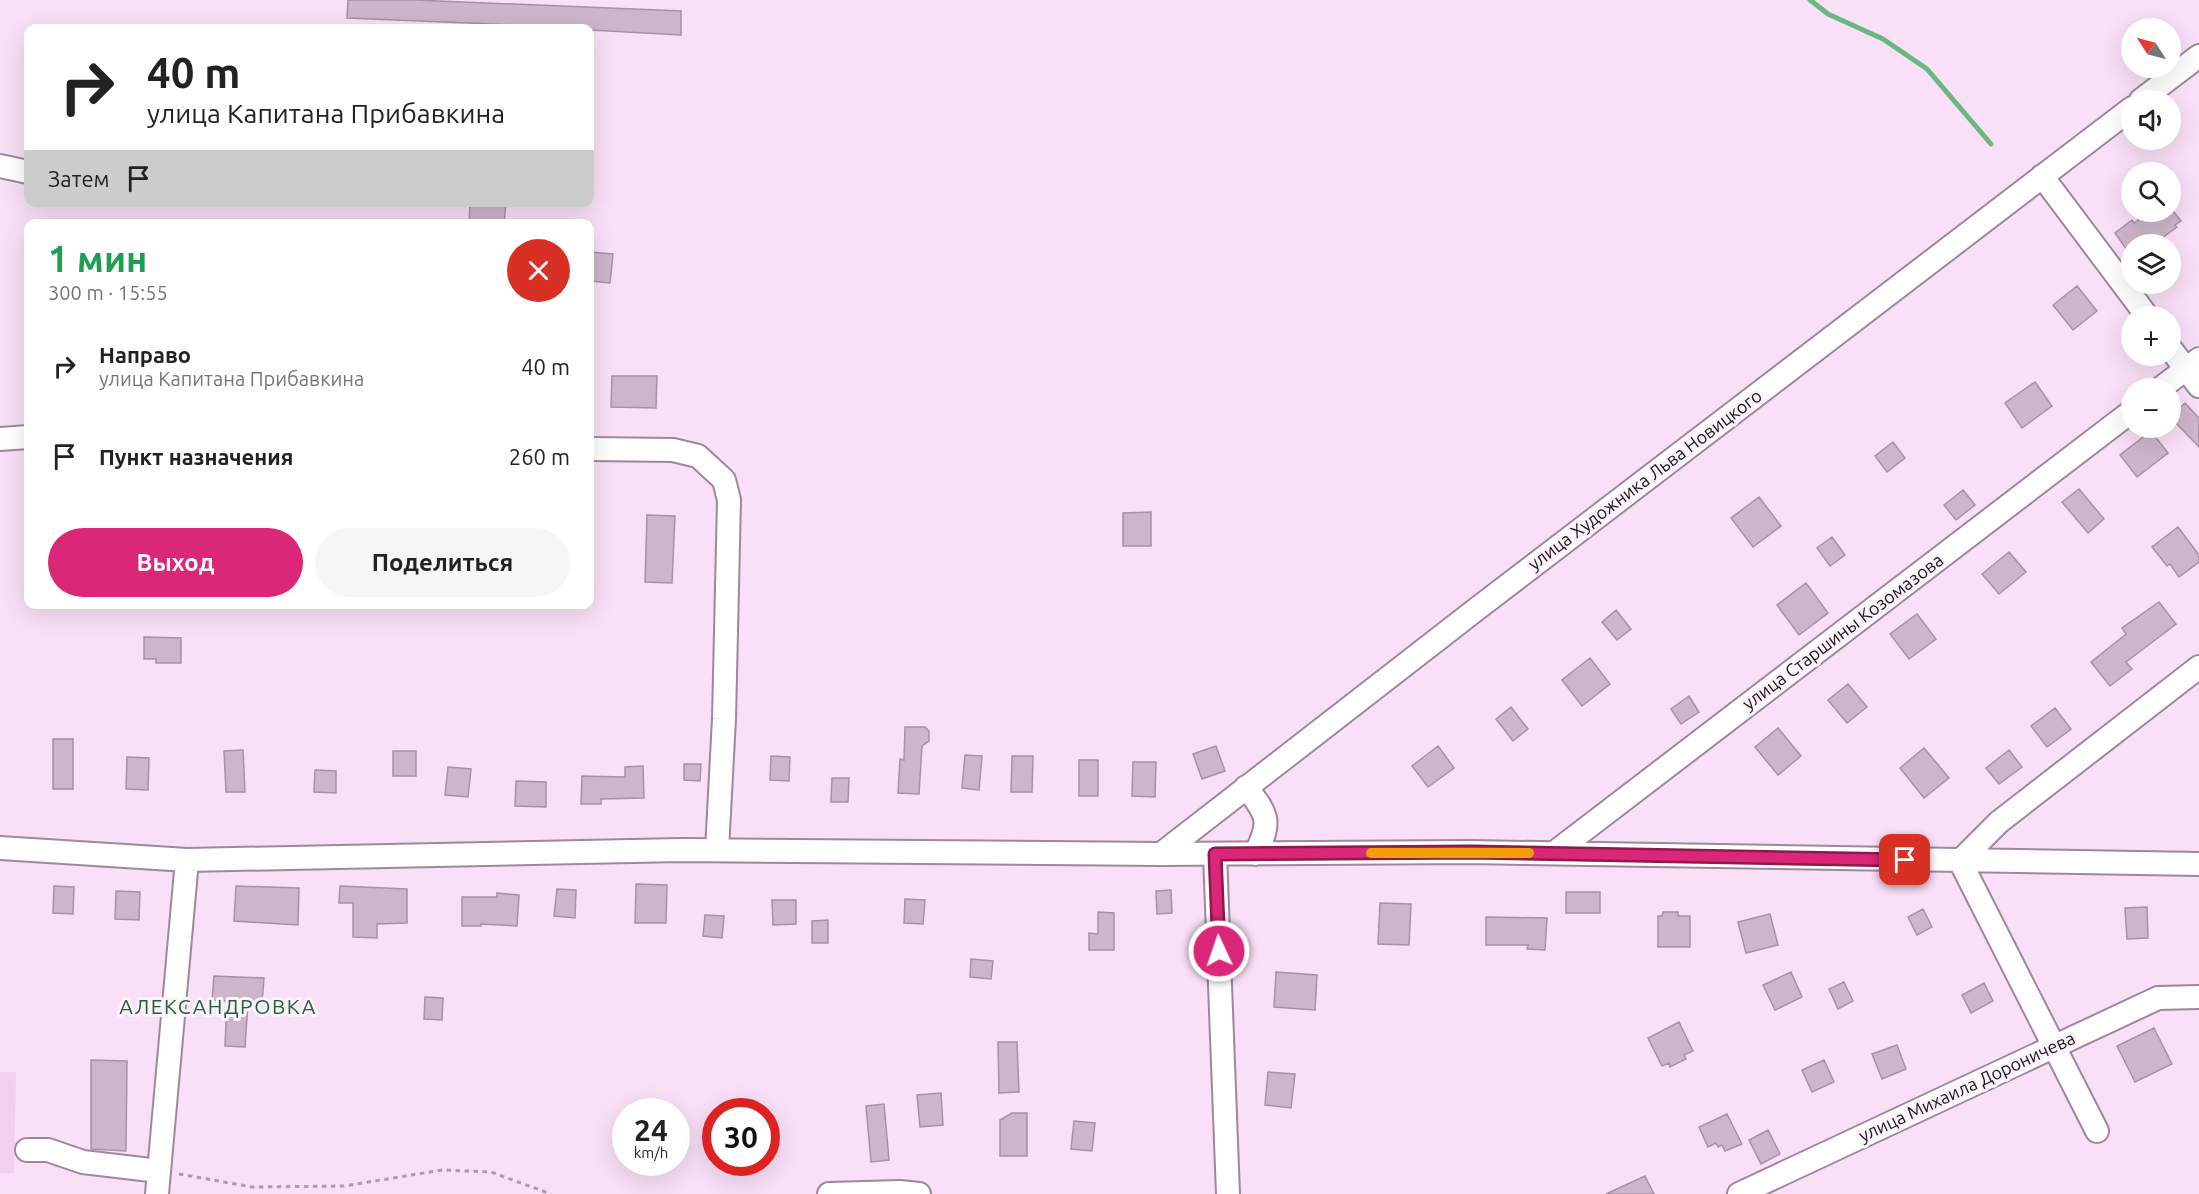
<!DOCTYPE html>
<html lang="ru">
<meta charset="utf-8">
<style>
body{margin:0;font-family:Ubuntu,sans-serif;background:#f6f6f6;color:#222;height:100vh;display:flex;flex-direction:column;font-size:22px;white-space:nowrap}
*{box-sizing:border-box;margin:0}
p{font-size:20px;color:#767676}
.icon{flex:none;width:33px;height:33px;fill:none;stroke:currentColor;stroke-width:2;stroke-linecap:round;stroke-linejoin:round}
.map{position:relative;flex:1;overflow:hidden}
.drawer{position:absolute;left:24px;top:219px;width:570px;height:390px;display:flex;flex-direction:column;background:#fff;border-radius:12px;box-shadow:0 6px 24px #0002}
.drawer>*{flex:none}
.guide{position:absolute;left:24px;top:24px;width:570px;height:183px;border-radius:12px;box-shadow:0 6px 24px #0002;background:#fff;color:#222;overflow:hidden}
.needle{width:39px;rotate:306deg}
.controls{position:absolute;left:2121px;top:18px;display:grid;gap:12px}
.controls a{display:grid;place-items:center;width:60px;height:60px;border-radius:50%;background:#fff;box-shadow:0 6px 24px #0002;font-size:30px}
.speed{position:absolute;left:612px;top:1098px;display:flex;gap:12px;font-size:30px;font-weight:700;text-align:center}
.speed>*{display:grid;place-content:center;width:78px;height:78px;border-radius:50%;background:#fff;box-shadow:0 6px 24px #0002;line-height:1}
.speed small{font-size:15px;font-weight:400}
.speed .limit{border:9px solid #d22;background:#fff;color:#111}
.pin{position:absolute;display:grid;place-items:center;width:51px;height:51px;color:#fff;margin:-26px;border-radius:12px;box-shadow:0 3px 9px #0006}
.me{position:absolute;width:66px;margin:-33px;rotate:357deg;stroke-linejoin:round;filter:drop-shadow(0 0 4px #0008)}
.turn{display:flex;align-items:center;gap:21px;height:126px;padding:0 24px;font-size:27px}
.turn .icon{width:78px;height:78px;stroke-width:2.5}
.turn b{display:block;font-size:42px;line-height:51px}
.then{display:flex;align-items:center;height:57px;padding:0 24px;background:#0003;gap:12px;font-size:22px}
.round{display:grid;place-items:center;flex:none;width:63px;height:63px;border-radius:32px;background:#f6f6f6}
.summary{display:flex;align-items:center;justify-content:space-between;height:102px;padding:0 24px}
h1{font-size:36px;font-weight:600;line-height:45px;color:#1e9e55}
.primary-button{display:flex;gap:12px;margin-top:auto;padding:12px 24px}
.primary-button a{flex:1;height:69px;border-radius:36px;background:#db2777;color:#fff;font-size:24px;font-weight:600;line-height:69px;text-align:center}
.primary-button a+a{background:#f6f6f6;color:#222}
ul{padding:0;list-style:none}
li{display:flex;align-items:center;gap:18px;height:90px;padding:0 24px}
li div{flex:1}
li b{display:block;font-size:22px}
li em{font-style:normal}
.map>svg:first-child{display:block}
.built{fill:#efd0ee}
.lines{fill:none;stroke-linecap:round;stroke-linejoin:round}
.stream{stroke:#69b97f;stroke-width:5}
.building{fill:#ceb5cd;stroke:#a890a7;stroke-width:1.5}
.minor-casing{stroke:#9f879d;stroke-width:26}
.path{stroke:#b09bae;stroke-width:3;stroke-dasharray:4.5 4.5;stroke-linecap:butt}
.minor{stroke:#fff;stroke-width:22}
.route-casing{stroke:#8e194d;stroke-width:15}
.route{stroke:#db2777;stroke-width:10}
.slow{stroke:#f59e0b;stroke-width:10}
.labels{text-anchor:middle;stroke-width:6;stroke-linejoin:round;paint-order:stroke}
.street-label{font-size:18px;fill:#1c131b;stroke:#fcf2fb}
.quarter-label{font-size:21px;letter-spacing:1.5px;fill:#1e6335;stroke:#fcf2fb}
</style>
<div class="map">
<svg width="2199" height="1194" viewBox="0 0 2199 1194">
<rect width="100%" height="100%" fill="#f9dff7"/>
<path class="built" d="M0 1072H16L14 1173H0Z"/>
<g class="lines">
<path class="stream" d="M1810 0 1828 14 1883 39 1927 69 1991 144"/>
</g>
<path class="building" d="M348 0H415L681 11V35L590 30V28L347 18Z
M470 202H506L504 224H469Z
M2150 212H2174L2181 221 2175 225 2177 227 2154 244H2132L2127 250 2115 233 2132 220 2134 223Z
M590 252 613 254 610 283 590 281Z
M2077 286 2097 311 2073 330 2053 305Z
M612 376H657L656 408 611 407Z
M2035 382 2052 406 2022 428 2005 403Z
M2185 403 2199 418V447L2170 417Z
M2151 431 2168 453 2137 477 2120 455Z
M1893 442 1905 458 1887 472 1875 456Z
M2079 489 2104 519 2088 533 2062 502Z
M1963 490 1975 505 1956 520 1944 505Z
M1759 497 1781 526 1753 547 1731 518Z
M1151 512V546H1123V513Z
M647 515 675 516 672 583 645 582Z
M2178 527 2199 555V562L2179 577 2170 564 2167 566 2152 547Z
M1832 537 1845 555 1830 566 1817 548Z
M2009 552 2026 572 1999 594 1982 574Z
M1806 583 1828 613 1799 635 1777 605Z
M2159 602 2176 624 2126 662 2132 669 2110 686 2091 662 2126 634 2122 628Z
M1616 610 1631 629 1617 640 1602 622Z
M1917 614 1936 639 1909 659 1890 634Z
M144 637 181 638V663H156V659H144Z
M1590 658 1610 684 1582 706 1562 680Z
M1848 684 1867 707 1847 723 1828 700Z
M1689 696 1699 712 1681 724 1671 709Z
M1511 707 1528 729 1513 741 1496 719Z
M2055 708 2071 729 2047 747 2031 726Z
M905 727H925L929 731V741L922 746 919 794 898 793 900 759 904 760Z
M1778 728 1801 756 1778 775 1755 747Z
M53 739H73V789H53Z
M1216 746 1225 771 1202 779 1193 754Z
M1438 746 1454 768 1428 787 1412 766Z
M1924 748 1949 778 1924 798 1900 768Z
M243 750 245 792H226L224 751Z
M2009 750 2022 767 1999 784 1986 768Z
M393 751H416V776H393Z
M965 755 982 756 979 790 962 788Z
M771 756 790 757 789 781 770 780Z
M1012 756H1033L1032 792H1011Z
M127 757 149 758 148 790 126 789Z
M1079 760H1098V796H1079Z
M1133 762H1156L1155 797 1132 796Z
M684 764H701L700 781 684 780Z
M643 766 644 798 601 799V804H581L582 776 625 777V767Z
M448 767 471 769 468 797 445 795Z
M315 770 336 771V793L314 792Z
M832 778H849L848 802H831Z
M516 781 546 782V807L515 806Z
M636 884 667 885 666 923H635Z
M54 886 74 887 73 914 53 913Z
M236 886 299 888 298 925 234 921Z
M340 886 407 889V923L377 924V938L353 937V903H339Z
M557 889 576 890 575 918 554 916Z
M1171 890 1172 913 1157 914 1156 891Z
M116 891 140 892 139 920 115 919Z
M1566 892H1600V913H1566Z
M497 893 519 895 517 926 481 924V926H462V897H497Z
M905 899 925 900 923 924 904 923Z
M772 900H796V924L773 925Z
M1380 903 1411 904 1409 945 1378 944Z
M2147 907 2148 938 2127 939 2125 908Z
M1923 909 1932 927 1917 935 1908 917Z
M1098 912 1114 913V950H1089V933L1098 934Z
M1663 912H1678V916H1690V947H1658V916H1662Z
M1770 914 1778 945 1746 953 1738 922Z
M705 915 724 916 722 938 703 936Z
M1486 917 1547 918 1545 950 1527 949 1528 945H1486Z
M828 920V943H812V921Z
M971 959 993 961 991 979 970 977Z
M1276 972 1317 975 1315 1010 1274 1007Z
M1791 972 1802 997 1775 1010 1763 985Z
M214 976 264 978 262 1003 248 1002 245 1047 225 1046 227 1001 212 1000Z
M1844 982 1853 1001 1838 1009 1829 989Z
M1984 983 1993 1001 1971 1013 1962 995Z
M425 997 443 998 442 1020 424 1019Z
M1679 1022 1693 1051 1684 1055 1686 1059 1670 1067 1669 1063 1662 1066 1648 1038Z
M2154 1028 2172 1064 2135 1082 2117 1046Z
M998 1042H1017L1019 1092 999 1093Z
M1897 1045 1906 1069 1882 1079 1872 1054Z
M91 1060 127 1061 126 1151 91 1149Z
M1824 1060 1834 1082 1812 1092 1802 1070Z
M1268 1072 1295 1074 1291 1108 1265 1105Z
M941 1093 943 1125 920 1127 917 1095Z
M884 1104 889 1160 871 1162 866 1106Z
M1012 1113H1027V1156H1000V1120Z
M1727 1114 1742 1144 1725 1151 1722 1145 1718 1147 1716 1143 1708 1147 1699 1127Z
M1074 1121 1095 1123 1092 1151 1071 1149Z
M1768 1130 1780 1154 1761 1164 1749 1140Z
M1645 1176 1654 1194H1606Z"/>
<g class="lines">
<defs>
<path id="minor" d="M2141 100 2199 56
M0 166 28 172
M2042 176 2147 316
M2170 348 2199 386
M2161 388 2199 359
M0 439 28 437
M590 449 673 450 698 456 724 480 729 500 724 719 717 850
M1246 787C1268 815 1272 822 1255 854
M0 848 187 860 681 850 1161 854 1471 852 2199 864
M1554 853 2132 411
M1161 854 1478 608 2132 108
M1215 854 1228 1194
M2097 1131 1960 861 1999 822 2199 667
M27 1150H48L83 1162 159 1171
M157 1194 187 860
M829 1194 900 1192 919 1194
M1739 1194 2158 998 2199 997"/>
</defs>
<use href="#minor" class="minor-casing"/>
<path class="path" d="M179 1174 252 1187 344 1186 442 1170 491 1172 551 1194"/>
<use href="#minor" class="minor"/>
</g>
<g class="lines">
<defs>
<path id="route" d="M1219 951 1215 854 1472 852 1905 860"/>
</defs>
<use href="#route" class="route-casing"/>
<use href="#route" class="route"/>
<path class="slow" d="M1371 853H1529"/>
</g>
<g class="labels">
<g class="street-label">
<text transform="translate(1645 480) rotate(-37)" y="6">улица Художника Льва Новицкого</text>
<text transform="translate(1843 632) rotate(-37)" y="6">улица Старшины Козомазова</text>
<text transform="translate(1967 1087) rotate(-25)" y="6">улица Михаила Дороничева</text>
</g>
<g class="quarter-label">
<text x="218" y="1014">АЛЕКСАНДРОВКА</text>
</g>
</g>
</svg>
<div class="controls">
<a><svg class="needle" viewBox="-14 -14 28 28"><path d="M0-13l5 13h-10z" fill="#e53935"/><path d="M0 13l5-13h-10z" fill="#767676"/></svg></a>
<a><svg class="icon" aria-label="sound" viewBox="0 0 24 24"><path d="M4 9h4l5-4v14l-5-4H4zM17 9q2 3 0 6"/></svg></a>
<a><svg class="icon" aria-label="search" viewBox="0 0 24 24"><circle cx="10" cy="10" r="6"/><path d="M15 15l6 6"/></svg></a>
<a><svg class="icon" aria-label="layers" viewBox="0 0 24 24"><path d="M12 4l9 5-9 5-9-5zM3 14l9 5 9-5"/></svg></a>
<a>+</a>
<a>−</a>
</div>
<div class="speed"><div>24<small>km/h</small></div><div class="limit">30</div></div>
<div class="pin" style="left:1905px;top:860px;background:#d93025"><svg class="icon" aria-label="arrive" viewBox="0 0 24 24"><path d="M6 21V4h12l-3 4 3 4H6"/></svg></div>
<svg class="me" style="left:1219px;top:951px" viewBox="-20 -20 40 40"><circle r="17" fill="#db2777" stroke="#fff" stroke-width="3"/><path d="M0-11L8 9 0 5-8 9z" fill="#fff"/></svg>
<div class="guide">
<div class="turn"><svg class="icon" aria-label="right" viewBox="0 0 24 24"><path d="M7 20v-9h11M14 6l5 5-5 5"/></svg><div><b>40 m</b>улица Капитана Прибавкина</div></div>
<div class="then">Затем<svg class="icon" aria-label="arrive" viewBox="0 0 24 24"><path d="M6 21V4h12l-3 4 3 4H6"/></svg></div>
</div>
<section class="drawer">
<div class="summary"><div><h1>1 мин</h1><p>300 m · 15:55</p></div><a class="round" style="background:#d93025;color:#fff"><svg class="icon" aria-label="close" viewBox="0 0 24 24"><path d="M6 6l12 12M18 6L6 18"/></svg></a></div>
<ul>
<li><svg class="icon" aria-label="right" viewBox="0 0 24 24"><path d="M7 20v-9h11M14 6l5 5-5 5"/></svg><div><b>Направо</b><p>улица Капитана Прибавкина</p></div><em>40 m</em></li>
<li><svg class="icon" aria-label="arrive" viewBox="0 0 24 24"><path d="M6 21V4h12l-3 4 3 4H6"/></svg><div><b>Пункт назначения</b></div><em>260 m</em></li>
</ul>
<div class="primary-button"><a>Выход</a><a>Поделиться</a></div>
</section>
</div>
